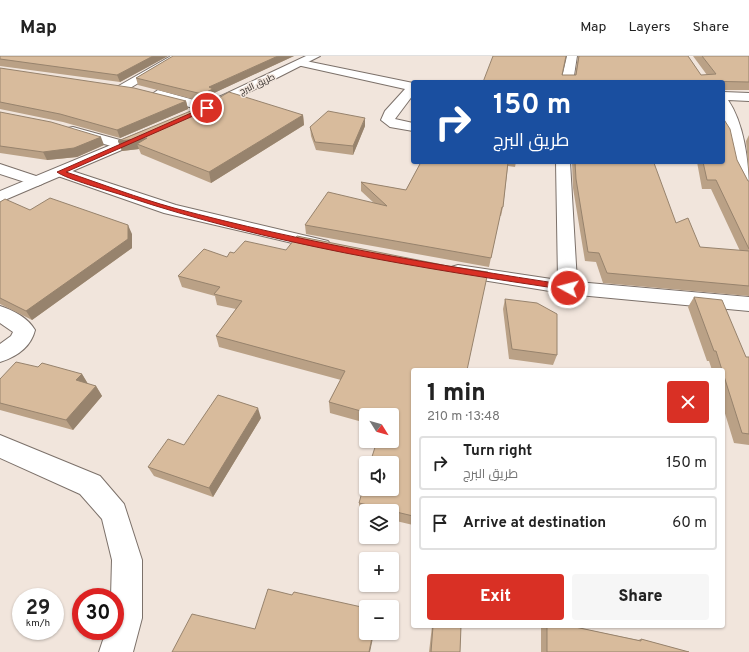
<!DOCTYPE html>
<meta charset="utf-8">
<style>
body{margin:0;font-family:Overpass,Cairo,sans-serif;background:#f6f6f6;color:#222;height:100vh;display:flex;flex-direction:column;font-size:15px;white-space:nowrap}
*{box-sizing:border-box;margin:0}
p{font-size:13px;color:#767676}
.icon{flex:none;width:22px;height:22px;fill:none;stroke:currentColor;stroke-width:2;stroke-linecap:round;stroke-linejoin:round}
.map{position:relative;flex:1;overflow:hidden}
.drawer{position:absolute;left:411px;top:312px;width:314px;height:260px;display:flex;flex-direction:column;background:#fff;border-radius:4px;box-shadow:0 1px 3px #0004}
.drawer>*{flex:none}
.top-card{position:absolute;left:411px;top:24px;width:314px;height:84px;border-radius:4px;box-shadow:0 1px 3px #0004;background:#1a4fa0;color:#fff;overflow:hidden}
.needle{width:26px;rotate:127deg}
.controls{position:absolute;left:359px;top:352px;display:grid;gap:8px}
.controls a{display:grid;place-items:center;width:40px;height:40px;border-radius:4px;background:#fff;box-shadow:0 1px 3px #0004;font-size:20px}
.speed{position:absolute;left:12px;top:532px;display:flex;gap:8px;font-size:20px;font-weight:700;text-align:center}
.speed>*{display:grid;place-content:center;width:52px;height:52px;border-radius:50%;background:#fff;box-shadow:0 1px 3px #0004;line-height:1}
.speed small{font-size:10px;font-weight:400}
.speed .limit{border:6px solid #d22;background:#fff;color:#111}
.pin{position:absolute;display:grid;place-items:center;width:34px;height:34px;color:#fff;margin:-17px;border:2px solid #fff;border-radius:50%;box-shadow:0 1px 4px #0007}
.me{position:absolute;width:44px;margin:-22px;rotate:277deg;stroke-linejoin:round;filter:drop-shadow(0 0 3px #0008)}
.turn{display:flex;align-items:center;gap:14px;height:84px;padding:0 16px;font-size:18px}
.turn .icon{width:52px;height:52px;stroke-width:2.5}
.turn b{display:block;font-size:28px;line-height:34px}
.round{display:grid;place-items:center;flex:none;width:42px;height:42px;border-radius:4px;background:#f6f6f6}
.overview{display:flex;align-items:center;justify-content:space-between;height:68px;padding:0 16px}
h1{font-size:24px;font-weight:800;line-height:30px}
.cta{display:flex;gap:8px;margin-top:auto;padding:8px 16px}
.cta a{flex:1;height:46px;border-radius:4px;background:#d93025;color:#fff;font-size:16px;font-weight:800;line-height:46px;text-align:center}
.cta a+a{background:#f6f6f6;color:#222}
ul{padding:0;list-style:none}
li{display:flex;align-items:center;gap:12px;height:54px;margin:0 8px 6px;padding:0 8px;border:2px solid #e0e0e0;border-radius:4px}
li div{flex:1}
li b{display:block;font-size:15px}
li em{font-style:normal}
header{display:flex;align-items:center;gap:24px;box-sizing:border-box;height:56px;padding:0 20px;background:#fff;border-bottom:1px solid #e0e0e0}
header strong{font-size:19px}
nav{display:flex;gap:22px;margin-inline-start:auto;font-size:14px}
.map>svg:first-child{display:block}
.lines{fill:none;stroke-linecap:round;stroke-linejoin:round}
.minor-casing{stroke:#7c716a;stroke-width:2}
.tertiary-casing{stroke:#7c716a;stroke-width:2}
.minor{fill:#fff;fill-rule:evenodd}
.tertiary{fill:#fff;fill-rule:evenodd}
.wall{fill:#baa186}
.shaded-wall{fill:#97836d}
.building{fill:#d8bb9c;stroke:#97836d}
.route{fill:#d93025;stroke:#8d1f18}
.labels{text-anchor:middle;stroke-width:3;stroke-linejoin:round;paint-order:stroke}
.far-street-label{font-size:9px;fill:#322d2a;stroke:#f1e5dc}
</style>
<header>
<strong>Map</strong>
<nav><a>Map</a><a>Layers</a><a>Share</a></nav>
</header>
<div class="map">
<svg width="749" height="596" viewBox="0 0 749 596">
<rect width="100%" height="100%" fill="#f1e5dc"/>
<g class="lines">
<defs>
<path id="minor" d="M171 0H184L125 35 121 36 115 32Z
M567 0H577L573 26H561Z
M301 4 413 27V39L395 63 413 67V75L390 71 381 64 385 55 405 33 297 9 295 7 297 5Z
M158 34 212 49 213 52 207 56 154 41 152 38Z
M723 36 749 37V45L728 44C744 67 749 106 749 134L743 132C729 111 723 62 723 36Z
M73 71 127 86 129 89 127 92 122 93 68 78 66 75 68 72Z
M556 106H570L577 226 749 241V255L568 238 451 219 449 215 451 211 458 209 558 224Z
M0 108 42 122 45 125 42 128 37 130 0 118Z
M60 111 176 149 328 185 331 189 328 193 322 194 164 157 55 119 52 116 55 113Z
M0 250C13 254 28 262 35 274 31 291 16 301 0 306V288L11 280 13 276 0 267Z
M0 379 100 420 124 448 142 504V562L133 596H99L106 575H115V541H111L112 504 102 463 80 438 0 402Z"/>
<path id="tertiary" d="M306 0H320L214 54 209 55 203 51 204 48Z
M147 74 152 75 154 78 152 81 0 146V135Z"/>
</defs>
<use href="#minor" class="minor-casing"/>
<use href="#tertiary" class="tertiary-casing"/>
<use href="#minor" class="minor"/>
<use href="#tertiary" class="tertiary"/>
</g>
<path class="wall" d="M0 0H168L120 26 0 10Z
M173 0H294L214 37 215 40 204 46 138 29 136 22Z
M578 0H688L701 19H707L693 0H749V34H723V26H483L562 19H575Z
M0 12 186 45 188 53 120 82 63 66 0 53Z
M0 56 104 89 77 101 47 104 0 97Z
M303 59 304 69 211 127 141 98 139 93 122 95 118 85Z
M365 70 353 99 316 94 311 80 310 71Z
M749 79V119L746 85Z
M737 104 748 125H749V240L603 227 596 206 585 205 573 132 572 106H640L676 167 700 191 740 195 711 133H702L697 106H723Z
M421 106H516L515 111 508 110 503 151 501 160H500L489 211 306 178 305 169 374 147 361 135V126L406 134Z
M0 146 30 154 132 178V192L32 264 0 248Z
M204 193 413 314V469L392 464V455H366V457L359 456V447L392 359H366V367L330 357 329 346 341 324 219 291 216 280 236 253 217 249 215 240 182 231 178 220Z
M694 241 746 301H749V389L734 387 723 351V314H712L709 305H707L688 251Z
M505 243 557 299 553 309 509 303 503 253Z
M38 311 82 318 88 328 96 330 102 340 73 374 0 354V323Z
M261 362 213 441 154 420 148 411 184 389Z
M432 570H461L460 596H429Z
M541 570H575V571L638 584 641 583 689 596H541Z"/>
<path class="shaded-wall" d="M153 0H168L120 26 117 19Z
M278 0H294L214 37 215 40 204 46 202 38 209 31Z
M186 45 188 53 120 82 117 74Z
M303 59 304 69 211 127 209 116Z
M365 62V70L353 99V90Z
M101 81 104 89 77 101 47 104 43 96Z
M147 82 137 88 139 93 122 95 118 85Z
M128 169 132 178V192L32 264 26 255Z
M82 318 88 328 76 324Z
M96 330 102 340 73 374 66 364Z
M258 352 261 362 213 441 209 432Z
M373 577H374L370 596H369Z"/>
<path class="building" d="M0 0H153L117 19 0 3Z
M173 0H278L209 31 213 33 202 38 136 22Z
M493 0H566L562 19H576L579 0H688L701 19 716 18 702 0H749V26L699 25 700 26H483Z
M0 12 134 32 186 45 117 74 60 58 0 46Z
M229 36 303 59 209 116 137 88 147 82 118 85 210 47Z
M328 55 365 62 353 90 315 86 310 71Z
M0 56 51 66 101 81 74 92 43 96 0 90Z
M723 62 730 73 737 104 748 125H749V193L716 124H707L703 106H723Z
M421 106H508L503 151H502L491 202 305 169 328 136 387 150 361 126 406 134Z
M575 106H640L654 107 676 167 688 162 700 191 749 195V230L607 217 599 197 588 196 576 123Z
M50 142 128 169V183L26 255 0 242V146L5 143 30 154Z
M297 180 448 210 488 216 467 314H413V460L359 447 366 422V433H392V407H370L377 385H392V359H375L329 346 345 315 216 280 242 245 214 238 220 231 178 220 204 193 227 201 230 196 234 197 245 185 286 194Z
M694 241 722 244 746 301H749V378L742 377 723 317V314H722L716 295H714Z
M505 243 537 247 557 258V299L512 293Z
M16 306 38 311 42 307 82 318 76 324 96 330 66 364 0 347V323Z
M218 339 258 352 209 432 148 411 168 383 184 389Z
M268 533 292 539 294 536 366 552V577H373L369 596H172L192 558 255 573Z
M433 570H461L460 596H431Z
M547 570H575V571L641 585V583L689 596H547Z"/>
<path class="route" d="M207 50 209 53 66 116C102 128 138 142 174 152 304 187 436 209 568 229L572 232 568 234C419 212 268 188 125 140 110 135 66 123 57 116Z"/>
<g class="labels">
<g class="far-street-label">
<text transform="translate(257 28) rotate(-25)" y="3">طريق البرج</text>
</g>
</g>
</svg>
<div class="controls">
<a><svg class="needle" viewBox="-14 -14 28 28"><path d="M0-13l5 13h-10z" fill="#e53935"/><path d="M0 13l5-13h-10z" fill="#767676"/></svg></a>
<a><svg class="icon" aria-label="sound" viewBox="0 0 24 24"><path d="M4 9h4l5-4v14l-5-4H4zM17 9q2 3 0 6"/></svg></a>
<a><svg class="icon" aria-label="layers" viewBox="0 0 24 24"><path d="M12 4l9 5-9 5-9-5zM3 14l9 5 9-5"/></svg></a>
<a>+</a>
<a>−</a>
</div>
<div class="speed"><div>29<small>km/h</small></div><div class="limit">30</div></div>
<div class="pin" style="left:207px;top:52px;background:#d93025"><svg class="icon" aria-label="arrive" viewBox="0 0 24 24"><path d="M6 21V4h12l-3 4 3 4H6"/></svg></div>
<svg class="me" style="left:568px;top:232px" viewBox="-20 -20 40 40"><circle r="17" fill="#d93025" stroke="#fff" stroke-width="3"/><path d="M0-11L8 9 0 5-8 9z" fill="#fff"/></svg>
<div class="top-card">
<div class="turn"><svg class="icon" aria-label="right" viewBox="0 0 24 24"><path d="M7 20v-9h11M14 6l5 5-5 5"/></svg><div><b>150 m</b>طريق البرج</div></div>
</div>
<section class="drawer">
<div class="overview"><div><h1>1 min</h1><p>210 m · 13:48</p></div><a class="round" style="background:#d93025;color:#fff"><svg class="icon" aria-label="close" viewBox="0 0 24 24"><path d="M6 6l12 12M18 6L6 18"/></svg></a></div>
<ul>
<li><svg class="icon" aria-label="right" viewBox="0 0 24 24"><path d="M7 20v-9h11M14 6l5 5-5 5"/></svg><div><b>Turn right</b><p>طريق البرج</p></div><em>150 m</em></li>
<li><svg class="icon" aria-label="arrive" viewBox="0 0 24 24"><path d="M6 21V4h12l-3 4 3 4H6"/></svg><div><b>Arrive at destination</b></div><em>60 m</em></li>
</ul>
<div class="cta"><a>Exit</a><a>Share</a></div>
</section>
</div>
